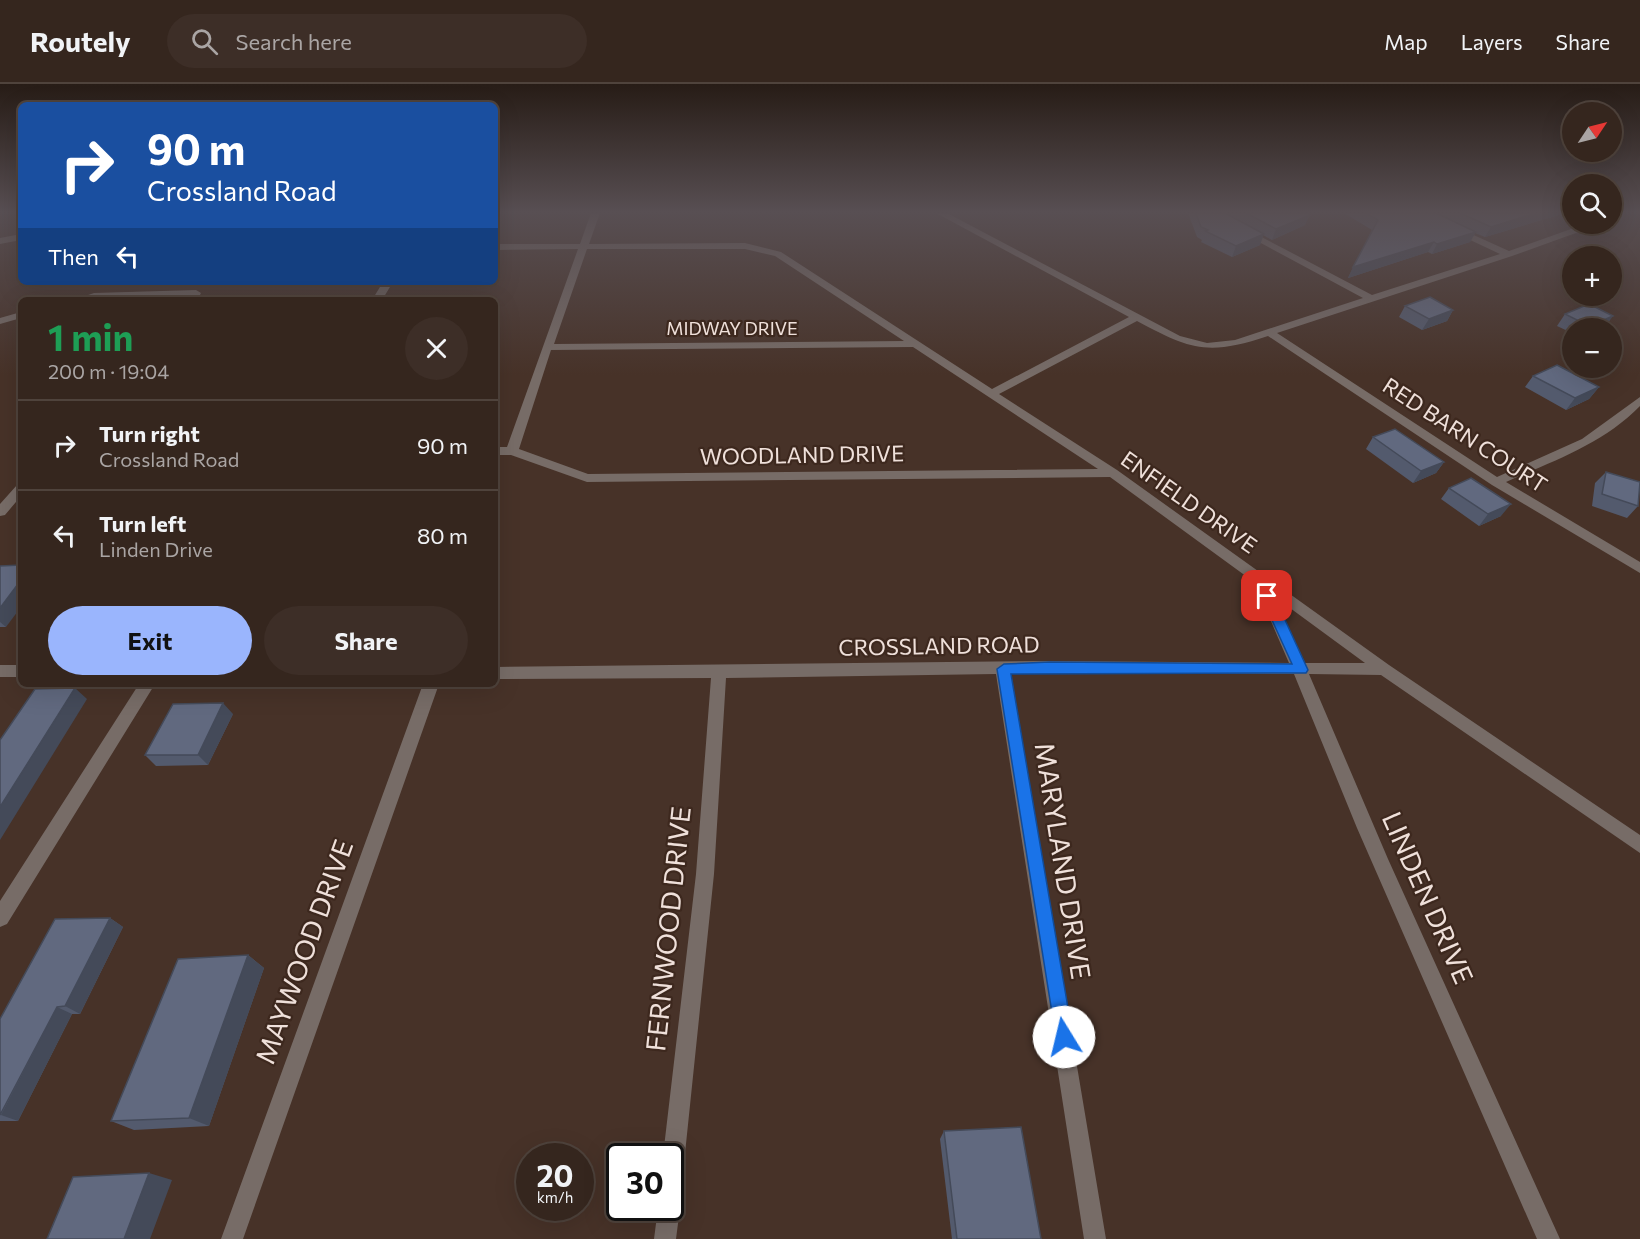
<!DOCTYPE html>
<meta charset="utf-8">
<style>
body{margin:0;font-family:Commissioner,sans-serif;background:#3d2e27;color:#f1f3f6;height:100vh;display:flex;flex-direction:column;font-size:22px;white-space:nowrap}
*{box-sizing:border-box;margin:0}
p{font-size:20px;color:#aaa5a4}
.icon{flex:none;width:33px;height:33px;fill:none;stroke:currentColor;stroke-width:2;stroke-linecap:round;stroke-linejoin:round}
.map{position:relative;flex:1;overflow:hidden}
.details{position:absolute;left:18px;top:213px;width:480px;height:390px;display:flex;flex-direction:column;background:#35261e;border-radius:9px;box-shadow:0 6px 24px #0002,0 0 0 2px #4f433c}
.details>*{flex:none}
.hud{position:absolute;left:18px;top:18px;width:480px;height:183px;border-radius:9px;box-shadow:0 6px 24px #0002,0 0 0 2px #4f433c;background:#1a4fa0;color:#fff;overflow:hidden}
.needle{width:39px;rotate:55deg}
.fabs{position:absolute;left:1562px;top:18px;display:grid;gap:12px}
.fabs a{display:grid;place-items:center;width:60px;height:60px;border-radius:50%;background:#35261e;box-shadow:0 6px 24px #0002,0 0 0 2px #4f433c;font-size:30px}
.speed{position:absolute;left:516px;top:1059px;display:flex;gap:12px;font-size:30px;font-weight:700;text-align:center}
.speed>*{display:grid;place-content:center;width:78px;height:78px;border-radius:50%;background:#35261e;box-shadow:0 6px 24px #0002,0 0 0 2px #4f433c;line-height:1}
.speed small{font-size:15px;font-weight:400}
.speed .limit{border:3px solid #111;border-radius:9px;background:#fff;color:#111}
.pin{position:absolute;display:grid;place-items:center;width:51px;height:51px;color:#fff;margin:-26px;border-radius:12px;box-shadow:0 3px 9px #0006}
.me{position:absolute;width:66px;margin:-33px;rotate:351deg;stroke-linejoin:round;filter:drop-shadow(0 0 4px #0008)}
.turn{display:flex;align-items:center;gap:21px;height:126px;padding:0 30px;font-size:27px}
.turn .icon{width:78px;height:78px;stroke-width:2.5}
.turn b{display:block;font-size:42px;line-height:51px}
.then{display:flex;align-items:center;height:57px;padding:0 30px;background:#0003;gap:12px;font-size:22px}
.round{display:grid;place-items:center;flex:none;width:63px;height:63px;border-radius:32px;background:#3d2e27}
.summary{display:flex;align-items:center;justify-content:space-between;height:102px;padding:0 30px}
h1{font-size:36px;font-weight:700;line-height:45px;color:#1e9e55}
.action{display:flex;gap:12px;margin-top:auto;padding:12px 30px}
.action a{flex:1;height:69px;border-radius:36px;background:#9ab5fd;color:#111;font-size:24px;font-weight:700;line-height:69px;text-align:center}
.action a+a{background:#3d2e27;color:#f1f3f6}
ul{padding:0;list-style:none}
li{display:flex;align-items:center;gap:18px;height:90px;padding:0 30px;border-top:2px solid #4f433c}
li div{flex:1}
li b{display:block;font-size:22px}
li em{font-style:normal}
header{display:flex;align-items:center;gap:36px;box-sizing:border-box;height:84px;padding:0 30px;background:#35261e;border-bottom:2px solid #4f433c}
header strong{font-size:28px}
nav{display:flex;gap:33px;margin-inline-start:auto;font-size:21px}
.search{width:420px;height:54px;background:#3d2e27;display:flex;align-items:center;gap:15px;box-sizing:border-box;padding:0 21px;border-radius:33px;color:#aaa5a4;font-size:22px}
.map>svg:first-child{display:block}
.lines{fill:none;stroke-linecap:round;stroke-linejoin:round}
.minor{fill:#776c67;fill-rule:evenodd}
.wall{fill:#535a6d}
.shaded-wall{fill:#444a59}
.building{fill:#61697f;stroke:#444a59;stroke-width:1.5}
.route{fill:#1a73e8;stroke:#114b97;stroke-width:1.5}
.labels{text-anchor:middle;stroke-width:4.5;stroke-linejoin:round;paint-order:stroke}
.far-street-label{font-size:18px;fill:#efe0da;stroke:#3d281e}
.street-label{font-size:22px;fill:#efe0da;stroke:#3d281e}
.near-street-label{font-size:27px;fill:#efe0da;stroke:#3d281e}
</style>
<header>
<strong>Routely</strong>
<div class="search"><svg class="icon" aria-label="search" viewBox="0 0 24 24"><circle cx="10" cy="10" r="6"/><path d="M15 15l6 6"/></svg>Search here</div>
<nav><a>Map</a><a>Layers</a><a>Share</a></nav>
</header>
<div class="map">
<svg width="1640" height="1155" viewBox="0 0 1640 1155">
<rect width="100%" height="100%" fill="#473228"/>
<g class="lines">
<path class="minor" d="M591 129H600L589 160 745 159 781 168 992 305 1129 233 936 129H947L1180 252 1207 259 1235 256 1363 214 1205 129H1216L1372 211 1500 170 1413 129H1425L1509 167 1585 140H1596L1595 142 1512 172 1277 249 1497 393 1582 355 1640 313V322C1603 360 1553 377 1506 398L1640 478V489L1492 401 1268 252C1208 272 1191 266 1137 237L999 310 1117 386 1389 581 1640 751V769L1381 591 1309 590 1388 775 1560 1155H1537L1357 744 1294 590 1050 589H1011L1106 1155H1084L996 590 726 594 714 790 681 1108 677 1116 680 1124 676 1155H654L658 1124H670V1072H663L696 790 711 594 495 595V583L1050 577 1289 579 1254 498 1110 393 587 398 511 371H495V363H507L578 165 495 166V160H580ZM587 165H745L775 172 904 257 554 260ZM913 263 1098 385 588 390 519 365 551 266ZM1275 513 1365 579H1304Z
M1611 129H1623L1611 135Z
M21 150V156L0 160V154Z
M383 198H393L382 216H372Z
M196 206 201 209 200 211 73 216 94 209Z
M21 228V234L0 240V234Z
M21 400V412L5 431 0 432V420L17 401Z
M0 581H21V593H0Z
M139 600H155L7 840 0 843V817Z
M423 600H439L243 1155H221Z"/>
</g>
<path class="wall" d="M1188 129H1307L1305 141 1272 156 1263 151 1260 161 1232 173 1201 158 1202 156 1197 153Z
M1344 129H1565L1485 153 1475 149 1470 158 1432 170 1428 168 1348 194 1372 146Z
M1405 222 1453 226 1447 237 1422 246 1399 233Z
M1565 230 1605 243 1602 244H1572V249L1557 242Z
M1533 292 1599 303 1589 315 1566 326 1525 303Z
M1373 353 1444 378 1436 389 1413 399 1366 365Z
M1606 388 1638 422 1627 434 1592 422 1595 399Z
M1449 404 1501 432 1479 442 1441 415Z
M0 482 6 543H0Z
M233 630 208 681 156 682 145 671Z
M110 834 123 843 80 930H72L18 1037H0V935Z
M248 871 264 884 209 1042 134 1046 111 1037Z
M944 1047 1041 1155H952L940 1055Z"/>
<path class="shaded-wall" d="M1536 129H1565L1485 153 1491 143Z
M1310 131 1305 141 1272 156 1276 145Z
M1476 148 1470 158 1432 170 1437 160Z
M1264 150 1260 161 1232 173 1236 162Z
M1434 158 1428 168 1348 194 1353 183Z
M1453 226 1447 237 1422 246 1429 235Z
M1613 232 1605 243 1602 244H1587L1589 242Z
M1599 303 1589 315 1566 326 1575 314Z
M1444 378 1436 389 1413 399 1421 387Z
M1511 420 1501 432 1479 442 1488 430Z
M21 496V523L6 543 0 538V524Z
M75 604 87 615 0 756V723Z
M223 619 233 630 208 681 198 671Z
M110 834 123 843 80 930 65 922Z
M248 871 264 884 209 1042 189 1034Z
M57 923 72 930 18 1037 1 1031Z
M149 1089 172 1096 150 1155H124Z"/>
<path class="building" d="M1196 129H1225L1264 150 1236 162 1205 147 1208 146 1201 143Z
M1246 129H1307L1310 131 1276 145Z
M1366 129H1436L1476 148 1437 160 1434 158 1353 183 1378 136Z
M1460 129H1536L1491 143Z
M1430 213 1453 226 1429 235 1405 222Z
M1589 220 1613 232 1589 242 1565 230Z
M1557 281 1599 303 1575 314 1533 292Z
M1395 345 1444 378 1421 387 1373 353Z
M1606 388 1640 398 1638 422 1602 410Z
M1471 394 1511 420 1488 430 1449 404Z
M21 481V496L0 524V482Z
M75 604 0 723V656L35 605Z
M223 619 198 671H145L173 620Z
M110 834 65 922 57 923 0 1031V935L55 835Z
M248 871 189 1034 111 1037 178 875Z
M1021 1043 1041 1155H957L944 1047Z
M149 1089 124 1155H47L73 1093Z"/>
<linearGradient id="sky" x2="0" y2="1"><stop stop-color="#271c16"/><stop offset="0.44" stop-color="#584f53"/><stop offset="1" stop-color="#584f53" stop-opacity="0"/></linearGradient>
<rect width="1640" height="291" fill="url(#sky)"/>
<path class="route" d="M1267 507 1274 512 1308 586 1306 589 1011 590 1073 953 1070 960 1064 962 1057 960 997 585 1004 580 1050 578 1292 580 1261 512Z"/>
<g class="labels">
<g class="far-street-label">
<text x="732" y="251">MIDWAY DRIVE</text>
</g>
<g class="street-label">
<text transform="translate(1465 351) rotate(33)" y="8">RED BARN COURT</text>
<text transform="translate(802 371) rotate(-1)" y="8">WOODLAND DRIVE</text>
<text transform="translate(1189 418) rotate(35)" y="8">ENFIELD DRIVE</text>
<text transform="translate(939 562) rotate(-1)" y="8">CROSSLAND ROAD</text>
</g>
<g class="near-street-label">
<text transform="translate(1062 777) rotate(81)" y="9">MARYLAND DRIVE</text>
<text transform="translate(1427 814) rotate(66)" y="9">LINDEN DRIVE</text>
<text transform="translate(669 845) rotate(-84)" y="9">FERNWOOD DRIVE</text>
<text transform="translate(305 868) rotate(-70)" y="9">MAYWOOD DRIVE</text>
</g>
</g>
</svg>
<div class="fabs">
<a><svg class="needle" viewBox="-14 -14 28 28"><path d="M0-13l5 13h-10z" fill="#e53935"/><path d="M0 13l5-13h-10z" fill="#aaa5a4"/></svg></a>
<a><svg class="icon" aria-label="search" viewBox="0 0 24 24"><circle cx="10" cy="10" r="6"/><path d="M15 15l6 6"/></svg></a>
<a>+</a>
<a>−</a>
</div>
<div class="speed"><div>20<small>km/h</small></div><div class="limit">30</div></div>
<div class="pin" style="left:1267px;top:512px;background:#d93025"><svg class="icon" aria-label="arrive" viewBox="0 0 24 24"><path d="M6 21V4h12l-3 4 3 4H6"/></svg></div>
<svg class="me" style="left:1064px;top:953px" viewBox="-20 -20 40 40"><circle r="19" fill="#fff"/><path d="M0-13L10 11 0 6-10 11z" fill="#1a73e8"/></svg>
<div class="hud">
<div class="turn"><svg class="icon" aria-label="right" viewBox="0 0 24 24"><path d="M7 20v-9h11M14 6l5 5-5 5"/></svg><div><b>90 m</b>Crossland Road</div></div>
<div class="then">Then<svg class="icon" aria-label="left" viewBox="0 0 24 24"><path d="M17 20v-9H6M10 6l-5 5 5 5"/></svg></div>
</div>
<section class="details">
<div class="summary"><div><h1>1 min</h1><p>200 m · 19:04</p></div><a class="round"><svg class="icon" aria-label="close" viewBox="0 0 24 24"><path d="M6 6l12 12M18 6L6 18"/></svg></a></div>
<ul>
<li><svg class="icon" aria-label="right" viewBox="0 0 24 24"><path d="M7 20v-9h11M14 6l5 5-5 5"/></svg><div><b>Turn right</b><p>Crossland Road</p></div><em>90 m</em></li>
<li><svg class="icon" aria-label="left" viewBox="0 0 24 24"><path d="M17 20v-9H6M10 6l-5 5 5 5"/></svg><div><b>Turn left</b><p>Linden Drive</p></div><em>80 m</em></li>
</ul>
<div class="action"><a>Exit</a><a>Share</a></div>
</section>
</div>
